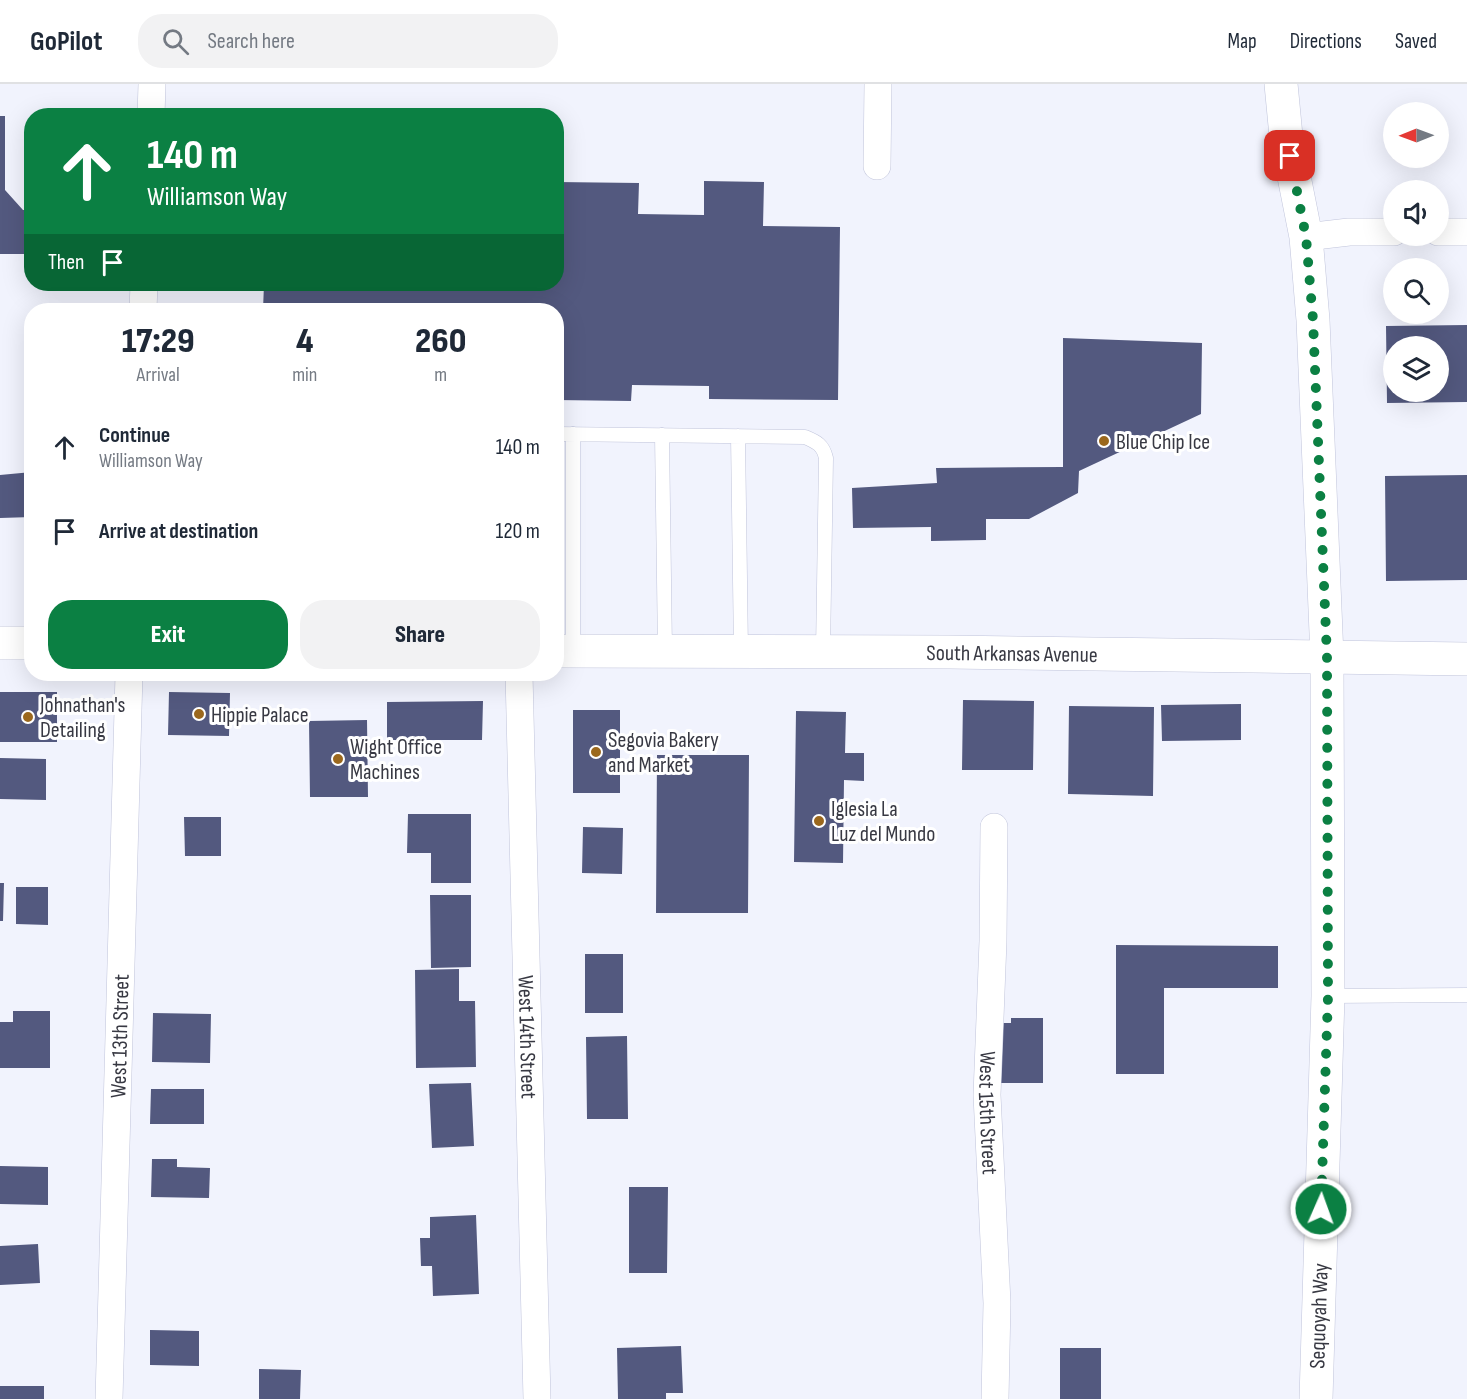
<!DOCTYPE html>
<style>
body{margin:0;font-family:"Sofia Sans Condensed",sans-serif;background:#f2f2f3;color:#1f2937;height:100vh;display:flex;flex-direction:column;font-size:22px;white-space:nowrap}
*{box-sizing:border-box;margin:0}
p{font-size:20px;color:#747a83}
.icon{flex:none;width:33px;height:33px;fill:none;stroke:currentColor;stroke-width:2;stroke-linecap:round;stroke-linejoin:round}
.map{position:relative;flex:1;overflow:hidden}
.drawer{position:absolute;left:24px;top:219px;width:540px;height:378px;display:flex;flex-direction:column;background:#fff;border-radius:24px;box-shadow:0 6px 24px #0002}
.drawer>*{flex:none}
.hud{position:absolute;left:24px;top:24px;width:540px;height:183px;border-radius:24px;box-shadow:0 6px 24px #0002;background:#0b8043;color:#fff;overflow:hidden}
.needle{width:39px;rotate:269deg}
.fabs{position:absolute;left:1383px;top:18px;display:grid;gap:12px}
.fabs a{display:grid;place-items:center;width:66px;height:66px;border-radius:50%;background:#fff;box-shadow:0 6px 24px #0002;font-size:30px}
.pin{position:absolute;display:grid;place-items:center;width:51px;height:51px;color:#fff;margin:-26px;border-radius:12px;box-shadow:0 3px 9px #0006}
.me{position:absolute;width:66px;margin:-33px;rotate:2deg;stroke-linejoin:round;filter:drop-shadow(0 0 4px #0008)}
.turn{display:flex;align-items:center;gap:21px;height:126px;padding:0 24px;font-size:27px}
.turn .icon{width:78px;height:78px;stroke-width:2.5}
.turn b{display:block;font-size:42px;line-height:51px}
.then{display:flex;align-items:center;height:57px;padding:0 24px;background:#0003;gap:12px;font-size:22px}
.eta{display:flex;justify-content:space-evenly;align-items:center;height:102px;text-align:center}
.eta b{font-size:36px;font-weight:800;line-height:42px}
.action{display:flex;gap:12px;margin-top:auto;padding:12px 24px}
.action a{flex:1;height:69px;border-radius:24px;background:#0b8043;color:#fff;font-size:24px;font-weight:800;line-height:69px;text-align:center}
.action a+a{background:#f2f2f3;color:#1f2937}
ul{padding:0;list-style:none}
li{display:flex;align-items:center;gap:18px;height:84px;padding:0 24px}
li div{flex:1}
li b{display:block;font-size:22px}
li em{font-style:normal}
header{display:flex;align-items:center;gap:36px;box-sizing:border-box;height:84px;padding:0 30px;background:#fff;border-bottom:2px solid #e0e1e3}
header strong{font-size:28px}
nav{display:flex;gap:33px;margin-inline-start:auto;font-size:21px}
.search{width:420px;height:54px;background:#f2f2f3;display:flex;align-items:center;gap:15px;box-sizing:border-box;padding:0 21px;border-radius:24px;color:#747a83;font-size:22px}
.map>svg:first-child{display:block}
.building{fill:#53597f;fill-rule:evenodd}
.lines{fill:none;stroke-linecap:round;stroke-linejoin:round}
.service-casing{stroke:#c0c4db;stroke-width:15}
.minor-casing{stroke:#c0c4db;stroke-width:28}
.tertiary-casing{stroke:#c0c4db;stroke-width:34}
.trunk-casing{stroke:#c0c4db;stroke-width:34}
.service{stroke:#fff;stroke-width:14}
.minor{stroke:#fff;stroke-width:27}
.tertiary{stroke:#fff;stroke-width:33}
.trunk{stroke:#fff;stroke-width:33}
.route{stroke:#0b8043;stroke-width:10;stroke-dasharray:0 18}
.poi-dot{fill:#9b681d;stroke:#fff;stroke-width:2}
.labels{text-anchor:middle;stroke-width:6;stroke-linejoin:round;paint-order:stroke}
.poi-label{font-size:22px;fill:#383943;stroke:#fff;text-anchor:start}
.street-label{font-size:22px;fill:#383943;stroke:#fff}
</style>
<header>
<strong>GoPilot</strong>
<div class="search"><svg class="icon" aria-label="search" viewBox="0 0 24 24"><circle cx="10" cy="10" r="6"/><path d="M15 15l6 6"/></svg>Search here</div>
<nav><a>Map</a><a>Directions</a><a>Saved</a></nav>
</header>
<div class="map">
<svg width="1467" height="1315" viewBox="0 0 1467 1315">
<rect width="100%" height="100%" fill="#f1f3fd"/>
<path class="building" d="M0 32H5V106L23 126H32V170H0Z
M704 97 764 98 763 142 840 143 838 316 709 315V302L632 301 631 317 556 316V226H263L264 200H556V98L639 99 638 130 704 131Z
M1467 241V318L1387 319 1386 242ZM1394 262H1438V308H1394Z
M1063 254 1202 259 1201 330 1079 387 1078 409 1029 435H986V456L931 457V443L853 444 852 404 937 399 936 384 1063 383Z
M32 388V433L0 434V391Z
M1467 391V496L1386 497 1385 392Z
M0 608H57V658H0Z
M169 608 230 609 229 652 168 651Z
M963 616 1034 617 1033 686H962Z
M483 617 482 656H387V618Z
M1241 620V656L1162 657 1161 621Z
M1069 622 1154 623 1153 712 1068 710Z
M573 626H620V709H573Z
M796 627 846 628 845 669H864V697L844 696 843 779 794 778Z
M367 636 368 713H310L309 637Z
M657 671H749L748 829H656Z
M0 674 46 675V716L0 715Z
M408 730H471V799H431V769H407Z
M184 733H221V772H185Z
M583 743 623 744 622 790 582 789Z
M0 799H4L3 837H0Z
M16 803H48V841L16 840Z
M430 811H471V883L431 884Z
M1116 861 1278 862V904H1164V990H1116Z
M585 870H623V929H585Z
M459 885V917H475L476 983 416 984 415 886Z
M13 927H50V984H0V938H13Z
M153 929 211 930 210 979 152 978Z
M1011 934H1043V999H978V939H1011Z
M627 952 628 1035H587L586 953Z
M471 999 474 1062 432 1064 429 1000Z
M151 1005H204V1040H150Z
M152 1075H177V1083L210 1084 209 1114 151 1113Z
M0 1082 48 1083V1121L0 1120Z
M629 1103H668L667 1189H629Z
M476 1131 479 1210 433 1212 432 1182H421L420 1154H430V1133Z
M38 1160 40 1199 0 1201V1162Z
M150 1246 199 1247V1282L150 1281Z
M681 1262 683 1309H666V1315H618L617 1264Z
M1060 1264H1101V1315H1060Z
M259 1285 301 1286 300 1315H259Z
M0 1302H44V1315H0Z"/>
<g class="lines">
<defs>
<path id="service" d="M556 350 805 353C817 358 823 361 826 374L823 568
M573 350V567
M662 351 665 567
M738 352 741 567
M1328 912 1467 911"/>
<g id="minor">
<path d="M151 32 152 0"/>
<path d="M877 82 878 0"/>
<path d="M1438 148H1467"/>
<path d="M1306 153 1349 148H1394"/>
<path d="M143 226 144 200"/>
<path id="s1" d="M519 590 537 1315"/>
<path id="s2" d="M994 743 993 857 987 1011 997 1219 995 1315"/>
<path id="s3" d="M109 1315 129 590"/>
</g>
<path id="tertiary" d="M1281 0 1286 52 1306 153 1313 236 1327 573 1328 912 1316 1315"/>
<g id="trunk">
<path d="M0 559H32"/>
<path id="s4" d="M556 567 949 568 1467 575"/>
</g>
</defs>
<use href="#service" class="service-casing"/>
<use href="#minor" class="minor-casing"/>
<use href="#tertiary" class="tertiary-casing"/>
<use href="#trunk" class="trunk-casing"/>
<use href="#service" class="service"/>
<use href="#minor" class="minor"/>
<use href="#tertiary" class="tertiary"/>
<use href="#trunk" class="trunk"/>
</g>
<g class="lines">
<path class="route" d="M1290 72 1306 153 1313 236 1327 573 1328 912 1321 1125"/>
</g>
<g class="poi-dot">
<circle cx="1104" cy="357" r="6"/>
<circle cx="199" cy="630" r="6"/>
<circle cx="28" cy="633" r="6"/>
<circle cx="596" cy="668" r="6"/>
<circle cx="338" cy="675" r="6"/>
<circle cx="819" cy="737" r="6"/>
</g>
<g class="labels">
<g class="poi-label">
<text x="1116" y="365">Blue Chip Ice</text>
<text x="40" y="628">Johnathan's<tspan x="40" dy="25">Detailing</tspan></text>
<text x="211" y="638">Hippie Palace</text>
<text x="608" y="663">Segovia Bakery<tspan x="608" dy="25">and Market</tspan></text>
<text x="350" y="670">Wight Office<tspan x="350" dy="25">Machines</tspan></text>
<text x="831" y="732">Iglesia La<tspan x="831" dy="25">Luz del Mundo</tspan></text>
</g>
<g class="street-label">
<text dy="8" stroke="none"><textPath href="#s4" startOffset="456">South Arkansas Avenue</textPath></text>
<text dy="8" stroke="none"><textPath href="#s3" startOffset="363">West 13th Street</textPath></text>
<text dy="8" stroke="none"><textPath href="#s1" startOffset="363">West 14th Street</textPath></text>
<text dy="8" stroke="none"><textPath href="#s2" startOffset="286">West 15th Street</textPath></text>
<text transform="translate(1318 1232) rotate(-88)" y="8">Sequoyah Way</text>
</g>
</g>
</svg>
<div class="fabs">
<a><svg class="needle" viewBox="-14 -14 28 28"><path d="M0-13l5 13h-10z" fill="#e53935"/><path d="M0 13l5-13h-10z" fill="#747a83"/></svg></a>
<a><svg class="icon" aria-label="sound" viewBox="0 0 24 24"><path d="M4 9h4l5-4v14l-5-4H4zM17 9q2 3 0 6"/></svg></a>
<a><svg class="icon" aria-label="search" viewBox="0 0 24 24"><circle cx="10" cy="10" r="6"/><path d="M15 15l6 6"/></svg></a>
<a><svg class="icon" aria-label="layers" viewBox="0 0 24 24"><path d="M12 4l9 5-9 5-9-5zM3 14l9 5 9-5"/></svg></a>
</div>
<div class="pin" style="left:1290px;top:72px;background:#d93025"><svg class="icon" aria-label="arrive" viewBox="0 0 24 24"><path d="M6 21V4h12l-3 4 3 4H6"/></svg></div>
<svg class="me" style="left:1321px;top:1125px" viewBox="-20 -20 40 40"><circle r="17" fill="#0b8043" stroke="#fff" stroke-width="3"/><path d="M0-11L8 9 0 5-8 9z" fill="#fff"/></svg>
<div class="hud">
<div class="turn"><svg class="icon" aria-label="ahead" viewBox="0 0 24 24"><path d="M12 20V5M6 11l6-6 6 6"/></svg><div><b>140 m</b>Williamson Way</div></div>
<div class="then">Then<svg class="icon" aria-label="arrive" viewBox="0 0 24 24"><path d="M6 21V4h12l-3 4 3 4H6"/></svg></div>
</div>
<section class="drawer">
<div class="eta">
<div><b>17:29</b><p>Arrival</p></div>
<div><b>4</b><p>min</p></div>
<div><b>260</b><p>m</p></div>
</div>
<ul>
<li><svg class="icon" aria-label="ahead" viewBox="0 0 24 24"><path d="M12 20V5M6 11l6-6 6 6"/></svg><div><b>Continue</b><p>Williamson Way</p></div><em>140 m</em></li>
<li><svg class="icon" aria-label="arrive" viewBox="0 0 24 24"><path d="M6 21V4h12l-3 4 3 4H6"/></svg><div><b>Arrive at destination</b></div><em>120 m</em></li>
</ul>
<div class="action"><a>Exit</a><a>Share</a></div>
</section>
</div>
